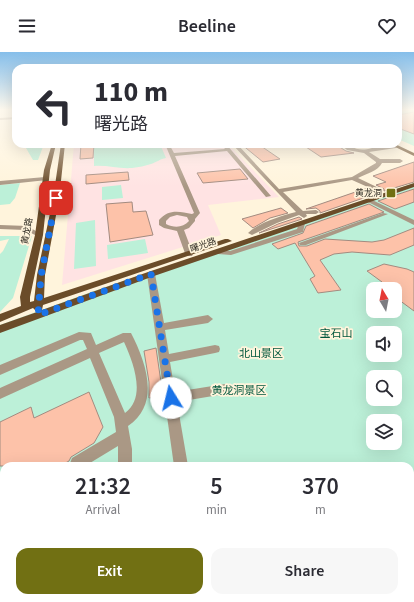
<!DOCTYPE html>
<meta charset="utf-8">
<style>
body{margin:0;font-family:"Source Sans 3","Noto Sans SC",sans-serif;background:#f7f7f7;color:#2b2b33;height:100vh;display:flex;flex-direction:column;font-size:15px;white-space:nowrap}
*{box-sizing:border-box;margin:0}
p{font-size:13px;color:#7c7c81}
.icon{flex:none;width:22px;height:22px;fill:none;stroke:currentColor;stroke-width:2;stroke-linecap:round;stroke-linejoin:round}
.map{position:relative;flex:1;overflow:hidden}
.details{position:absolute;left:0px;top:410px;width:414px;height:140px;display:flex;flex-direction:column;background:#fff;border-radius:12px 12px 0 0;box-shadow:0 4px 16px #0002}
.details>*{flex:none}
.top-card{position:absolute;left:12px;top:12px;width:390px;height:84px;border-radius:12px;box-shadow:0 4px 16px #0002;background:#fff;color:#2b2b33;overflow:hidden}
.needle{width:26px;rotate:350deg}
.fabs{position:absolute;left:366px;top:230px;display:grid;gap:8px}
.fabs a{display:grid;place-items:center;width:36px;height:36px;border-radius:8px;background:#fff;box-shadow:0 4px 16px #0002;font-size:20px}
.pin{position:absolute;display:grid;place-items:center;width:34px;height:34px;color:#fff;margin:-17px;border-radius:8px;box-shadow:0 2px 6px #0006}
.me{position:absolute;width:44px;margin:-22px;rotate:351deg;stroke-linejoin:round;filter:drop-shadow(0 0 3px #0008)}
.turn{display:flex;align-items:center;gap:14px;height:84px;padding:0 16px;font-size:18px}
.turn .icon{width:52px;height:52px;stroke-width:2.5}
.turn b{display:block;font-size:28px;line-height:34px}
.eta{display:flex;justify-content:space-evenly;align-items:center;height:68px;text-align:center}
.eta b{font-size:24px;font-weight:600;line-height:28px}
.action{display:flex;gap:8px;margin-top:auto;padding:8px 16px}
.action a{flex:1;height:46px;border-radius:12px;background:#717013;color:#fff;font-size:16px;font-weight:600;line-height:46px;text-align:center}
.action a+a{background:#f7f7f7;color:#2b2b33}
header{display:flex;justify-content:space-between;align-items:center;height:52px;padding:0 16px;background:#fff;font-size:18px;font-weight:600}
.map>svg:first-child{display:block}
.education{fill:#ffe3e3}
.green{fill:#bcf0d8;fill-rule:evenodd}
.building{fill:#fdc2a9;stroke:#a38b80}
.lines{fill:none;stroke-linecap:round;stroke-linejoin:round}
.minor{fill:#aa9885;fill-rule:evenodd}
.major{fill:#6b4c29;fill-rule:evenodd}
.route{stroke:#1a73e8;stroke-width:7;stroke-dasharray:0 12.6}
.poi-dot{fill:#717013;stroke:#fff4dc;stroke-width:1.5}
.labels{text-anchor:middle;stroke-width:3.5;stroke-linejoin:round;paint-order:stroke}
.far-poi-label{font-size:9px;fill:#353128;stroke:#fff4dc;text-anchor:end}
.far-street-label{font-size:9px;fill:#353128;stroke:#fff4dc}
.park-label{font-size:11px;fill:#01573d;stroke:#fff4dc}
</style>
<header><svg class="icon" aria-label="menu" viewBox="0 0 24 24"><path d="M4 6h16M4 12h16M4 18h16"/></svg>Beeline<svg class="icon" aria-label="heart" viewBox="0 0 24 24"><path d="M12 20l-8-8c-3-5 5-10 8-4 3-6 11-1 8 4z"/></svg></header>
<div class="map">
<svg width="414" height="550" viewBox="0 0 414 550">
<rect width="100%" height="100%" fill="#fff4dc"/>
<path class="education" d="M74 92H228L279 145 208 153 221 183 62 233Z"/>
<path class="green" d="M401 57H414V94L398 87V58Z
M22 92H44L38 108H33L26 96Z
M94 92H160L166 106C160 107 157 110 151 112 145 114 139 115 132 116 119 117 107 113 94 114Z
M20 131 15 146 10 152 0 153V133Z
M414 131V550H0V273L94 239ZM373 237H395V259H373ZM373 281H395V303H373ZM373 325H395V347H373ZM373 369H395V391H373ZM4 414H410V546H4Z
M121 133 123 146 102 148V135Z
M95 168 96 214 74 217 76 171Z
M0 184H32L13 246 0 260V202L3 199 9 187 0 189Z
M145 187 148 201 108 207 107 193Z"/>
<path class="building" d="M414 60V82L398 76V63Z
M81 92H94L93 106 80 107Z
M241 92H258L280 107 263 110Z
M314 92H337L338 94 346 99 354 101 321 105 306 95 314 94Z
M414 110V130L384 139V137L376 133 386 130 373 124Z
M240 117 248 127 203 131 197 121Z
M128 120 129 128 86 132V123Z
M367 136 378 141 320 161V159L316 156 306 157Z
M414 137V150L395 157 378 149Z
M132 150 133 160 146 159 153 183 110 190 106 152Z
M369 152 384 160 298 190 299 194H307L325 187 372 190 384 188 414 176V193L390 203 352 200 334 202 320 208 341 238 318 241 310 227 315 224 295 191 278 197 272 192 303 181 306 174Z
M281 156 288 161 270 166 253 176 242 167Z
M299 165 302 167 259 181 278 172Z
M384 212 407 217 414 220V259L395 245V237H384L378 232 382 230 367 219Z
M156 296 163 344 149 346V330L144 299Z
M89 340 103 375 94 391 71 405 69 409 60 414H0V370L31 355 34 366Z"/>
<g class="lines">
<path class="minor" d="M16 65V67L0 68V66Z
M165 92H169L174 101 225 97 221 92H226L271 144 266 145 227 99 175 104 200 161 195 167V169L189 176 184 178 193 202 192 204H186L177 179 164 176 159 173V168C168 157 179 159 192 162L194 161ZM177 163 187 165 189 169C183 176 174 176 166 172V169L170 165Z
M232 92H237L279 137 352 125 376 111V110L364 101 347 98 340 92C352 92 355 101 372 96L369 92H374L376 95 398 94 396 96 369 100 380 107H400L403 109 400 111H382C378 119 366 122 358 126L383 138V140H379L352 128 283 140 303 159 316 158 319 160 316 162H306L307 164 304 166 299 163 277 171 252 183 248 181C260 170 281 164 296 160Z
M45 125 48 127 47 128 0 133V129Z
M368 146 414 168V173L366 149 365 148Z
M383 161 388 162 306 193H300L299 191Z
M302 169 305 171 303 180 231 203 218 202 214 200 218 198 230 199 297 177 299 171Z
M0 173 27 174 43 183 39 185 25 178 0 177Z
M151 219 155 222 164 271 208 263 213 267 208 271 165 278 169 302 215 293 219 294 220 297 219 300 215 301 170 310 175 340 225 332 229 333 231 337 229 341 225 342 177 350 188 414H174L147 222Z
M79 280 91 281 96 293 123 281H131C146 310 161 352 128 374L132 397V414H118V394L85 414H69L72 406 116 380 114 365 90 306 0 347V336L87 297 83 288H80L0 323V313ZM124 290C133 310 147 345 125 361L99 301Z
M82 546H101L99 550H80Z
M187 546H205L204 550H186Z"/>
<path class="major" d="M52 92H56L50 118 43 183 30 245V250L34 249 37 223 53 147 61 92H65L59 147 45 223 44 246 225 187H228L232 189 43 253 42 258 148 220 414 131V135L154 224 0 281V273L37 260 33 256 0 270V262L21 254 20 245 35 183 44 118Z
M389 92H395L414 101V104Z"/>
</g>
<linearGradient id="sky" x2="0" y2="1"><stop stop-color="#85beea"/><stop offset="0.43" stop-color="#fffaef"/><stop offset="1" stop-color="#fffaef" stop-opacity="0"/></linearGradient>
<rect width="414" height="134" fill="url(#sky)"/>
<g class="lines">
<path class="route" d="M56 146 41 224 38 263 151 222 171 346"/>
</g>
<rect class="poi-dot" x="386" y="136" width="10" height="10" rx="2"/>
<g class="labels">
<g class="far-poi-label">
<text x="382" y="144">黄龙洞</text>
</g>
<g class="far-street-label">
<text transform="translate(27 179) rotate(-80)" y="3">黄龙路</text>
<text transform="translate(203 193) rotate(-19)" y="3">曙光路</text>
</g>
<g class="park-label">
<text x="336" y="285">宝石山</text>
<text x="261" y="305">北山景区</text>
<text x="239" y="342">黄龙洞景区</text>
</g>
</g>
</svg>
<div class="fabs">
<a><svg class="needle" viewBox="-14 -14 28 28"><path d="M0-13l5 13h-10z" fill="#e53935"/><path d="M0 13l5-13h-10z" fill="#7c7c81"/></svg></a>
<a><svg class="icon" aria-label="sound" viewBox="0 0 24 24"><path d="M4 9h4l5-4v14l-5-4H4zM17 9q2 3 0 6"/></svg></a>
<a><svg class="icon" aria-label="search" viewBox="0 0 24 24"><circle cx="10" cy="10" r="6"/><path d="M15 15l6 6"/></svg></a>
<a><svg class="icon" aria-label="layers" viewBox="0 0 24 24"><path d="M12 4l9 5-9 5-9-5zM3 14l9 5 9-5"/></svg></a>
</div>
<div class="pin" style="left:56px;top:146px;background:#d93025"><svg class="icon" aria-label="arrive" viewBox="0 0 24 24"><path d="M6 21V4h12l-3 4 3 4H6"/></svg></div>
<svg class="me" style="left:171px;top:346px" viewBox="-20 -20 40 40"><circle r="19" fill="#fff"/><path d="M0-13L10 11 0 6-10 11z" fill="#1a73e8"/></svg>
<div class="top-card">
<div class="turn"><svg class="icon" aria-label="left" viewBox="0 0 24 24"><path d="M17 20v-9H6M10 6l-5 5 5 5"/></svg><div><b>110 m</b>曙光路</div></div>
</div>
<section class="details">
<div class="eta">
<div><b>21:32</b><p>Arrival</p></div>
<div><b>5</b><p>min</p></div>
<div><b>370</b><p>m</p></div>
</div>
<div class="action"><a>Exit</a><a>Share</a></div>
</section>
</div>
